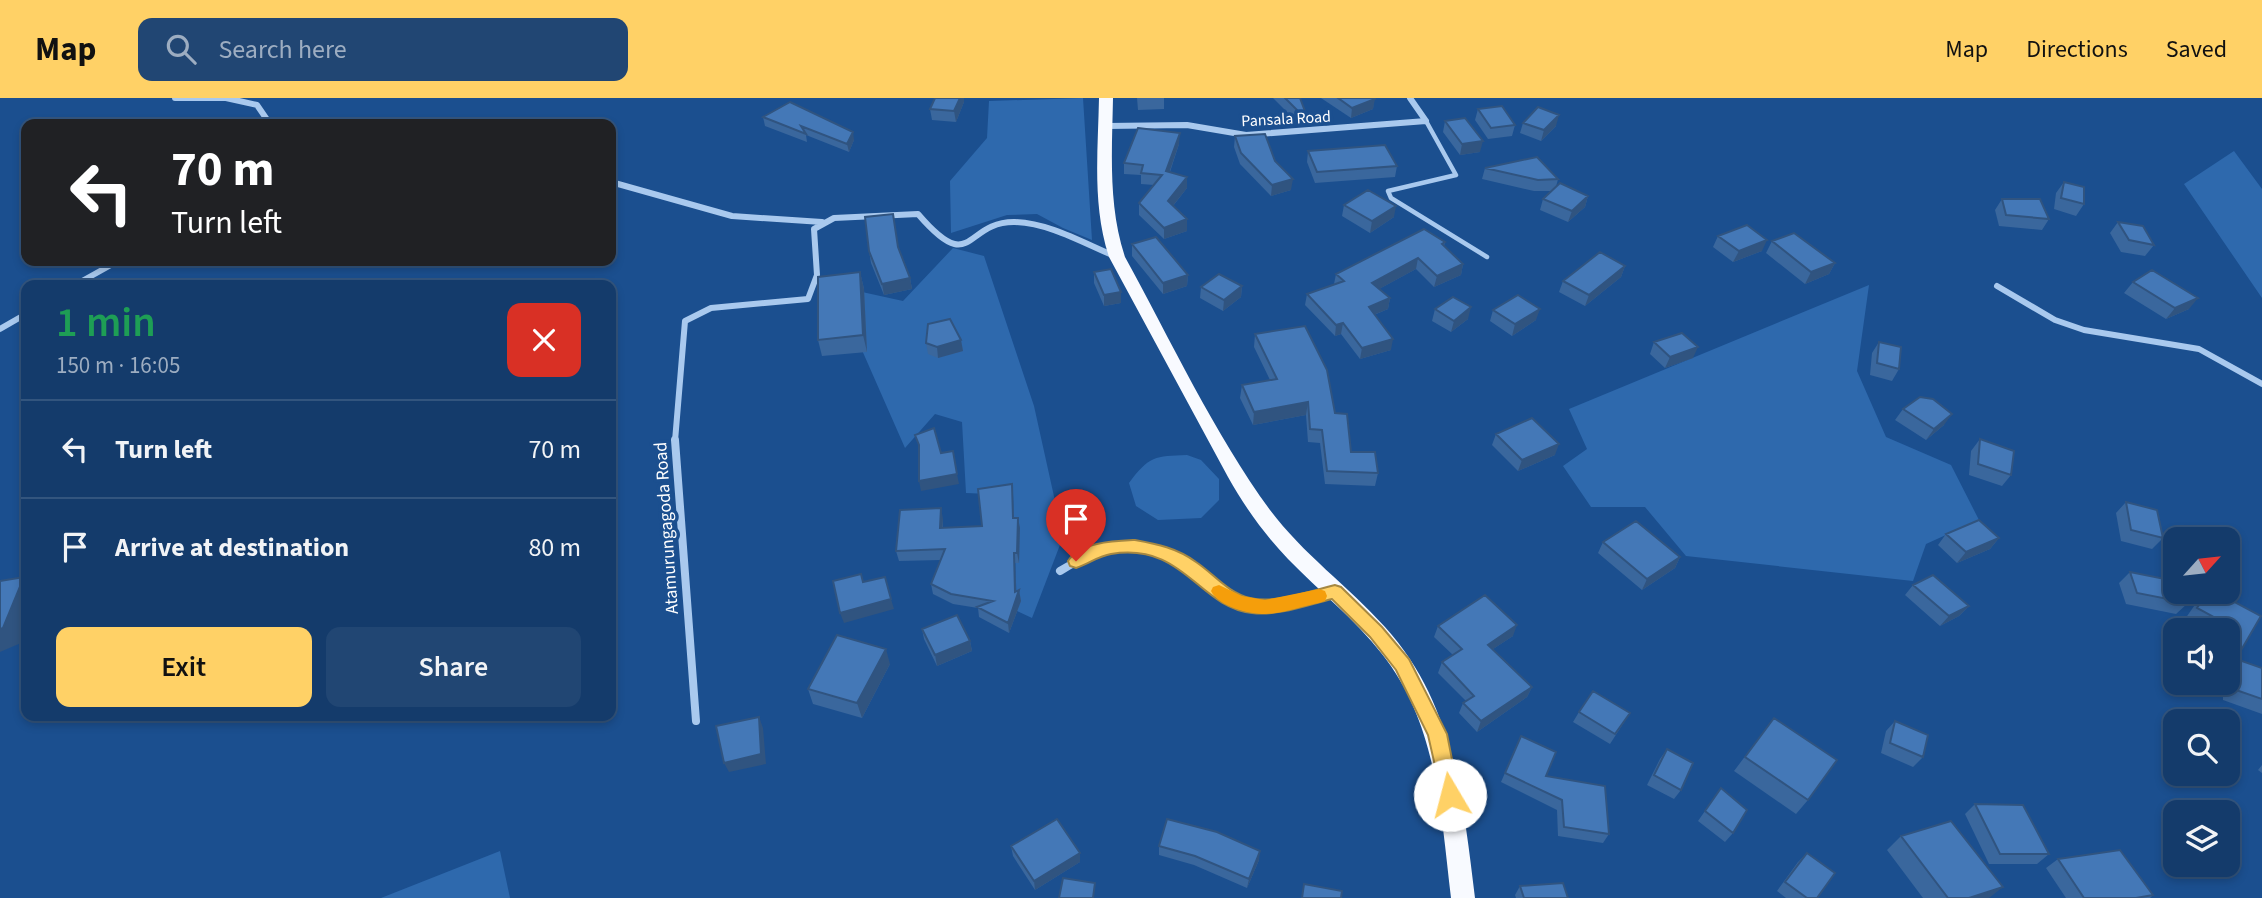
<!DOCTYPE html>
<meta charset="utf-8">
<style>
body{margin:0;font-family:"Source Sans 3",sans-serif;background:#214673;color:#f1f3f6;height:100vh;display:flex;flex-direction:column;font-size:26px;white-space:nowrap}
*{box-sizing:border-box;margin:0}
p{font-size:23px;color:#9dadc1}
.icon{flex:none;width:38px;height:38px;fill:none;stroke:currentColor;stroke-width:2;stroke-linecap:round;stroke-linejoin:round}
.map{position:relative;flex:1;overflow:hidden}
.side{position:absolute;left:21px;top:182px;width:595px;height:441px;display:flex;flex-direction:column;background:#143b6b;border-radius:14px;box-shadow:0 4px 10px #0003,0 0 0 2px #33557e}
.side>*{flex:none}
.top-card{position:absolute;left:21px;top:21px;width:595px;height:147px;border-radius:14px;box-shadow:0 4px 10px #0003,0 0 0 2px #33557e;background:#202124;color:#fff;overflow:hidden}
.needle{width:46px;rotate:63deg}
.controls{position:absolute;left:2163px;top:429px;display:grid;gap:14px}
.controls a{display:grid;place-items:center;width:77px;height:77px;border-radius:14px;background:#143b6b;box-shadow:0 4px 10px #0003,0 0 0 2px #33557e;font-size:35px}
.pin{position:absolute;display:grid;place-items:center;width:60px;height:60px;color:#fff;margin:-72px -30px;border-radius:50% 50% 50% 0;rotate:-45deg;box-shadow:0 0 7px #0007}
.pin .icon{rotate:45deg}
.me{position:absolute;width:77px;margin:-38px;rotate:352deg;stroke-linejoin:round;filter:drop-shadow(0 0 5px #0008)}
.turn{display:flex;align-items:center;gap:24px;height:147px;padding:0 35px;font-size:32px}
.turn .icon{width:91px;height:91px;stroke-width:2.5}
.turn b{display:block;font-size:49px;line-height:60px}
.round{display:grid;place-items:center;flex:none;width:74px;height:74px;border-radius:14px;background:#214673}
.overview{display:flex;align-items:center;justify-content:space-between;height:119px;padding:0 35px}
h1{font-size:42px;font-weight:600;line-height:52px;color:#1e9e55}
.primary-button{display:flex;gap:14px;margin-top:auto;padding:14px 35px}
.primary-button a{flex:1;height:80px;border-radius:14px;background:#ffd166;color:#111;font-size:28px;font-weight:600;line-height:80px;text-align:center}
.primary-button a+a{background:#214673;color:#f1f3f6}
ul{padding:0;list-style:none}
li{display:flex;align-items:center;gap:21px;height:98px;padding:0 35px;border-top:2px solid #33557e}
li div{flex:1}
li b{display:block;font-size:26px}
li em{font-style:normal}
header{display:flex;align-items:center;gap:42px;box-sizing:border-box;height:98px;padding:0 35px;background:#ffd166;color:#111}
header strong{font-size:33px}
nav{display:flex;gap:38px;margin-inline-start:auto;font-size:24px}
.search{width:490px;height:63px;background:#214673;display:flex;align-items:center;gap:18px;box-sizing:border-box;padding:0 24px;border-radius:14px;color:#9dadc1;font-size:26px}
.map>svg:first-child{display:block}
.green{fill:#2e69ad}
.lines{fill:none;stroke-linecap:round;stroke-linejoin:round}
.service{stroke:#a9c9ee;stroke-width:4.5}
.minor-far1{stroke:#a9c9ee;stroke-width:6}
.minor{stroke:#a9c9ee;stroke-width:8}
.trunk{fill:#f8faff;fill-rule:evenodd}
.wall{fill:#3a679d}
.shaded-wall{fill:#305480}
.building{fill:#4478b7;stroke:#305480;stroke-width:2}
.route{fill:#ffd166;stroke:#a68842;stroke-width:2}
.slow{fill:#f59e0b}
.labels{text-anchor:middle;stroke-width:7;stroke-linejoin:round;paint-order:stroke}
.far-street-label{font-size:16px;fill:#fff;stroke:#1b4f8f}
.street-label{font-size:18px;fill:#fff;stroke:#1b4f8f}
</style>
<header>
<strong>Map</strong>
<div class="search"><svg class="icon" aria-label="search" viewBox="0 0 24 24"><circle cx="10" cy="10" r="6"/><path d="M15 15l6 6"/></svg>Search here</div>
<nav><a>Map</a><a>Directions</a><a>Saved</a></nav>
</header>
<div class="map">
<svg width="2262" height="800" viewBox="0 0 2262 800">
<rect width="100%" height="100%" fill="#1b4f8f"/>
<path class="green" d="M1083 0 1092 142 1063 130 1037 116 1007 117 951 135 950 83 987 40 989 3Z
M2234 53 2262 91V200L2184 86Z
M953 150 984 158 1034 308 1063 439 1032 520 1017 513 1013 397 966 395 962 324 935 316 905 350 854 234 853 192 903 203Z
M1869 187 1857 273 1886 339 1951 367 1979 422 1926 446 1913 483 1686 458 1645 409H1591L1563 368 1587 351 1569 311Z
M1187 357 1201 362 1219 381V402L1201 420 1158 422 1136 408 1129 385C1149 358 1155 358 1187 357Z
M500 753 510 800H381Z"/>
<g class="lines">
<path class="service" d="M1426 23 1456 77 1388 93 1391 100 1487 159"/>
<path class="minor-far1" d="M175 0H226
M226 0 257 7 270 26
M1410 0 1426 23
M1106 28 1187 27 1246 37 1426 23
M611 84 732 118 822 124
M75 187 118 163
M1997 188 2055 222 2084 232 2199 251 2262 286
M0 231 26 216
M675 343 685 223 711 210 808 201 817 177 814 131 834 120 918 116C973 180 964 123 1015 124 1050 125 1085 146 1117 159"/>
<path class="minor" d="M675 342 696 623
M1060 473C1100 448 1150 436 1190 468 1210 484 1226 504 1253 508 1280 512 1307 501 1332 494"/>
<path class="trunk" d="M1099 0H1113C1112 54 1108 107 1125 159 1170 241 1215 337 1270 412 1303 456 1348 488 1385 529 1454 605 1463 703 1475 800H1451C1441 716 1437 625 1382 556 1355 521 1319 493 1288 461 1265 437 1244 408 1228 379L1109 159C1092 107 1098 54 1099 0Z"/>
</g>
<path class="wall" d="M935 0H964V4L956 24 932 22 930 11Z
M1137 0H1164V11L1138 12Z
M1273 0H1300L1306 16 1304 27H1300Z
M1321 0H1374L1373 11 1351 20Z
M790 4 854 42 849 54 806 37 807 44 765 28 763 19Z
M1478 11 1515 27 1512 38 1488 41 1475 22Z
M1445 23 1480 54 1460 57 1443 34Z
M1523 25 1556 28 1541 43 1520 35Z
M1235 38 1275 63 1291 92 1271 98 1240 66 1234 49Z
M1179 46 1170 74 1187 79V90L1173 108 1187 133 1164 141 1139 117V105L1154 87 1141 86V77L1124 76V65Z
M1308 53 1397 68 1395 79 1315 85 1307 64Z
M1485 70 1558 81 1556 89 1588 98 1585 109 1568 124 1540 112 1543 101 1552 93H1534L1482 81Z
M2064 84 2084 106 2076 118 2054 111 2056 95Z
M2002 101 2049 121 2042 132 1999 128 1995 112Z
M1344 107 1394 119 1370 135 1342 118Z
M2118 124 2154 147 2145 158 2121 154 2110 135Z
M1718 138 1762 153 1733 164 1713 149Z
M1772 143 1835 165 1829 176 1805 186 1766 155Z
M1445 144 1444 148 1463 166 1461 177 1434 189 1416 171 1379 191 1390 200 1388 211 1374 217 1391 252 1360 261 1341 236 1335 238 1305 207 1307 196 1334 186 1336 176Z
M1132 146 1188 177 1187 188 1163 196 1132 158Z
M899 151 910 180 912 191 884 197 871 165 869 153Z
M1625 168 1621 179 1585 208 1559 194 1563 183Z
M860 174 864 191 867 254 822 258 818 242Z
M1094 174 1121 194V205L1104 208 1094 185Z
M2133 184 2189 211 2166 221 2124 195Z
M1242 188 1241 199 1223 213 1200 200 1201 189Z
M1435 211 1468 221 1451 234 1432 223Z
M1493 212 1536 222 1512 238 1490 223Z
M1255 236 1335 315 1351 354 1378 375 1375 388 1325 386 1320 345 1308 344 1306 317 1253 327 1240 300 1242 287 1270 282 1254 249Z
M961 242 963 253 938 260 928 256 926 245Z
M1654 244 1693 260 1665 270 1650 256Z
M1879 244 1899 271 1892 283 1870 277 1872 255Z
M1903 311 1944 327 1926 342 1895 322Z
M1496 336 1555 357 1518 373 1492 347Z
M1980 341 2011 377 2002 388 1969 377 1971 353Z
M1012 386 1014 420H1018L1020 430 1019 465H1015L1016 494 1019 492 1021 503 1009 535 979 519 978 510 953 506 933 496 931 486 941 462 899 463 896 453 943 421V430L982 428Z
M2126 404 2163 440 2152 451 2121 443 2116 415Z
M1946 436 1999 440 1990 451 1957 465 1938 447Z
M1603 444 1680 459 1675 470 1642 492 1598 455Z
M2130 474 2188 505 2176 516 2126 506 2119 485Z
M1913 487 1969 508 1959 518 1940 528 1905 497Z
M2207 494H2216L2261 518 2236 561 2262 570V616L2223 602V584H2228V532H2206L2185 521 2199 501Z
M1438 528 1513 538 1493 551 1532 589 1527 599 1477 634 1459 615 1463 605 1466 603 1438 575 1442 564 1453 557 1434 539Z
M922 531 970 543 972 553 937 568 924 541Z
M890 566 862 620 813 606 808 591Z
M1579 614 1630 615 1610 646 1573 624Z
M1774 620 1808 702 1796 716 1734 673Z
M1895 623 1923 659 1913 669 1881 655 1886 633Z
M1521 638 1546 678 1609 736 1603 745 1558 738 1557 712 1501 684Z
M1667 651 1681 692 1674 701 1647 687 1660 661Z
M2262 667V675L2258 672Z
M1721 690 1733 735 1725 744 1698 723Z
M1975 706 2049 756 2037 766H1989L1965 716Z
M1901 738 1989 800H1923L1887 752Z
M1011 748 1080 764 1035 792 1013 758Z
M1159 748 1259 762 1247 790 1194 767 1159 757Z
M1807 755 1817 800H1786L1777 793 1798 764Z
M2058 761 2153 797 2150 800H2066L2046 770Z
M1520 788 1568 800H1516L1515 797Z"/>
<path class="shaded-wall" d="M960 0H964V4L956 24 954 13Z
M1375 1 1373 11 1351 20 1352 10Z
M1559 17 1556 28 1541 43 1544 32Z
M853 34 854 42 849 54 847 46Z
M1180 35 1179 46 1166 84V73Z
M1483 43 1480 54 1460 57 1462 46Z
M1187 79V90L1168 114V103Z
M1293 81 1291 92 1271 98 1272 87Z
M1588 98 1585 109 1568 124 1572 113Z
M1396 108 1394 119 1370 135 1372 123Z
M1187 121V133L1164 141V130Z
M1767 142 1762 153 1733 164 1739 153Z
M1418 160 1416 171 1370 196 1372 185Z
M1835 165 1829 176 1805 186 1811 174Z
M1463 166 1461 177 1434 189 1437 178Z
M1625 168 1621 179 1585 208 1589 197Z
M860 174 864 191 867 254 863 237Z
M1188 177 1187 188 1163 196V185Z
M910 180 912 191 884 197 882 186Z
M1242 188 1241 199 1223 213 1224 202Z
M1121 194V205L1104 208V197Z
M1390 200 1388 211 1366 220 1369 209Z
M2198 200 2189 211 2166 221 2175 210Z
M1471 209 1468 221 1451 234 1454 223Z
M1540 211 1536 222 1512 238 1515 226Z
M1343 225 1341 236 1335 238 1336 227Z
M1393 241 1391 252 1360 261 1362 250Z
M961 242 963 253 938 260 937 249Z
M1698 249 1693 260 1665 270 1670 259Z
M1308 304 1306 317 1253 327 1254 314Z
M1952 316 1944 327 1926 342 1934 331Z
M1559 346 1555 357 1518 373 1522 362Z
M957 376 959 386 921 393 919 383Z
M941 410 943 421 942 440 940 430Z
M1018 420 1020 430 1019 465 1017 455Z
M1999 440 1990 451 1957 465 1966 454Z
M1014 455 1016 501 1019 492 1021 503 1009 535 1008 525Z
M1680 459 1675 470 1642 492 1647 481Z
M24 479 26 481V533L21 545 0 554V531Z
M891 501 894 511 844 525 840 515Z
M1969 508 1959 518 1940 528 1949 518Z
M1517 527 1513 538 1484 557 1488 547Z
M970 543 972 553 937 568 935 557Z
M886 551 890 566 862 620 857 605Z
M1532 589 1527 599 1477 634 1481 623Z
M759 619 763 630 766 666 729 674 724 665Z
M1260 753 1259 762 1247 790 1249 781Z
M1080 755V764L1035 792 1034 783Z
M2003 789 1989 800H1969Z"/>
<path class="building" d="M935 0H960L954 13 930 11Z
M1285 0H1300L1306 16H1301Z
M1338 0H1374L1375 1 1352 10Z
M790 4 853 34 847 46 801 28 806 36 763 19Z
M1502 8 1515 27 1491 30 1478 11Z
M1538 9 1559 17 1544 32 1523 25Z
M1465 20 1483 43 1462 46 1445 23Z
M1138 30 1180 35 1166 73 1187 79 1168 103 1187 121 1164 130 1139 105 1162 77 1141 75 1143 67 1124 65Z
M1265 36 1275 63 1293 81 1272 87 1241 55 1235 38Z
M1385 47 1397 68 1317 74 1308 53Z
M1537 59 1558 81 1538 82 1485 70Z
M2064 84 2084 89V106L2061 100Z
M1560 85 1588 98 1572 113 1543 101Z
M1368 92 1396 108 1372 123 1344 107Z
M2002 101H2040L2049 121 2006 117Z
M893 116 898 149 910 180 882 186 869 153 865 119Z
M2118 124 2143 128 2154 147 2129 142Z
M1747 127 1767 142 1739 153 1718 138Z
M1424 131 1445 144 1442 146 1463 166 1437 178 1418 160 1372 185 1390 200 1369 209 1393 241 1362 250 1343 225 1336 227 1307 196 1344 183 1336 176Z
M1794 135 1835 165 1811 174 1772 143Z
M1156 139 1188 177 1163 185 1132 146Z
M1600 154 1625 168 1589 197 1563 183Z
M1111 171 1121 194 1104 197 1094 174Z
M2152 172 2198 200 2175 210 2133 184Z
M860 174 863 237 818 242V179Z
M1219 176 1242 188 1224 202 1201 189Z
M1518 197 1540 211 1515 226 1493 212Z
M1453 199 1471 209 1454 223 1435 211Z
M950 221 961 242 937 249 926 245 928 226Z
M1305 228 1327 272 1335 315 1347 316 1351 354H1375L1378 375 1327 373 1322 332 1310 331 1308 304 1254 314 1242 287 1277 281 1255 236Z
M1682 235 1698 249 1670 259 1654 244Z
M1879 244 1901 249 1899 271 1877 265Z
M1920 299 1933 301 1952 316 1934 331 1903 311Z
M1532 320 1559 346 1522 362 1496 336Z
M934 330 941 355 953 353 957 376 919 383V347L915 337Z
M1980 341 2014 353 2011 377 1978 366Z
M1012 386 1013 420H1018L1017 455H1014L1015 494 1019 492 1008 525 977 509 993 503 951 496 931 486 945 451 896 453 900 412 941 410 940 430 982 428 978 391Z
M2126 404 2157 412 2163 440 2131 432Z
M1979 422 1999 440 1966 454 1946 436Z
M1636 423 1680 459 1647 481 1603 444Z
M2130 474 2175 483V494H2184L2188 505 2137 495Z
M861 476 863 484 885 479 891 501 840 515 833 483Z
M1933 477 1969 508 1949 518 1913 487Z
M24 479 3 530 0 531V483Z
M2208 494H2216L2261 518 2236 561 2262 570V601L2236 592 2234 530 2197 510Z
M1485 497 1517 527 1488 547 1532 589 1481 623 1463 605 1474 598 1442 564 1462 551 1438 528Z
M957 517 970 543 935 557 922 531Z
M837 537 886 551 857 605 808 591Z
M1593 593 1630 615 1615 636 1579 614Z
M759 619 761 656 724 665 716 628Z
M1774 620 1837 662 1808 702 1745 659Z
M1895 623 1928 637 1923 659 1890 645Z
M1521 638 1556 654 1546 678 1605 688 1609 736 1564 729 1562 702 1505 675Z
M1667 651 1693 665 1681 692 1654 677Z
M1721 690 1747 712 1733 735 1705 713Z
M1975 706 2023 707 2049 756H2000Z
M1057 721 1080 755 1034 783 1011 748Z
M1167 721 1217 734 1260 753 1249 781 1195 758 1159 748Z
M1951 723 2003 789 1969 800H1948L1901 738Z
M2120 752 2153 797 2136 800H2084L2058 761Z
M1807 755 1835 775 1817 800H1807L1785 784Z
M1063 780 1095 785 1093 800H1059Z
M1563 785 1568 800H1524L1520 788Z
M1304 786 1342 793 1341 800H1302Z"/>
<path class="route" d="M1135 442C1157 446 1177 450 1196 464 1214 476 1228 495 1250 500 1276 506 1310 493 1335 487L1341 489 1382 529 1409 561 1447 636 1459 697 1456 703 1450 705 1443 703 1428 637 1396 572 1370 539 1332 501C1307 507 1279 518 1252 515 1198 509 1184 444 1111 456 1098 458 1089 466 1076 470L1070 468 1068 463C1080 444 1114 443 1135 442Z"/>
<path class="slow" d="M1219 487 1242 498 1265 502 1319 491 1325 493 1327 498 1325 503 1319 505C1302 508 1282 516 1265 516 1249 516 1219 509 1211 493L1213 489Z"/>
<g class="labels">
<g class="far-street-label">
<text transform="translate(1286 20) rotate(-3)" y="6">Pansala Road</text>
</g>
<g class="street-label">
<text transform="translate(666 430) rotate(-94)" y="6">Atamurungagoda Road</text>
</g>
</g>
</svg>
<div class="controls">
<a><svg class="needle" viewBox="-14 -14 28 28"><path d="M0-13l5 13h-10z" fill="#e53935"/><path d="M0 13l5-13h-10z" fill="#9dadc1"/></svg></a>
<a><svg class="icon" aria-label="sound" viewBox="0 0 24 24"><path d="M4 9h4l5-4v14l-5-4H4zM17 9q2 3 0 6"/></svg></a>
<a><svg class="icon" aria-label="search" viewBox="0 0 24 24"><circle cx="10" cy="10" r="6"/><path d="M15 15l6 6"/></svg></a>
<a><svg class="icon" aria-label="layers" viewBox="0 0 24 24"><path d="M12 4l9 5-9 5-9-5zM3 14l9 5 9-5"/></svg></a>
</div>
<div class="pin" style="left:1076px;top:463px;background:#d93025"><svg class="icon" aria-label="arrive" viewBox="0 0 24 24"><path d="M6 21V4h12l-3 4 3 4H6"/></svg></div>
<svg class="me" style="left:1450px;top:697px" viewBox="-20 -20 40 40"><circle r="19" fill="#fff"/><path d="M0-13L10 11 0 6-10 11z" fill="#ffd166"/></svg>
<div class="top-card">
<div class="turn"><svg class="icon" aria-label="left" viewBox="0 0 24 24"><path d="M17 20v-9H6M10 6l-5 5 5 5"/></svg><div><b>70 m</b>Turn left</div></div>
</div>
<section class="side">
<div class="overview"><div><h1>1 min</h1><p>150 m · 16:05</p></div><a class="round" style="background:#d93025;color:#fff"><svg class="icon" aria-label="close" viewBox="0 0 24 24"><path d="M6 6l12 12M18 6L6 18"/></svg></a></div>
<ul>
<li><svg class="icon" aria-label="left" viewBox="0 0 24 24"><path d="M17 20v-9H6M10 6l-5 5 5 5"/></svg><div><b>Turn left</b></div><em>70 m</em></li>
<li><svg class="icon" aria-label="arrive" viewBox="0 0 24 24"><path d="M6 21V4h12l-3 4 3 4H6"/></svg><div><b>Arrive at destination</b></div><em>80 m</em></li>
</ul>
<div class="primary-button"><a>Exit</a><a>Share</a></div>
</section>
</div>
